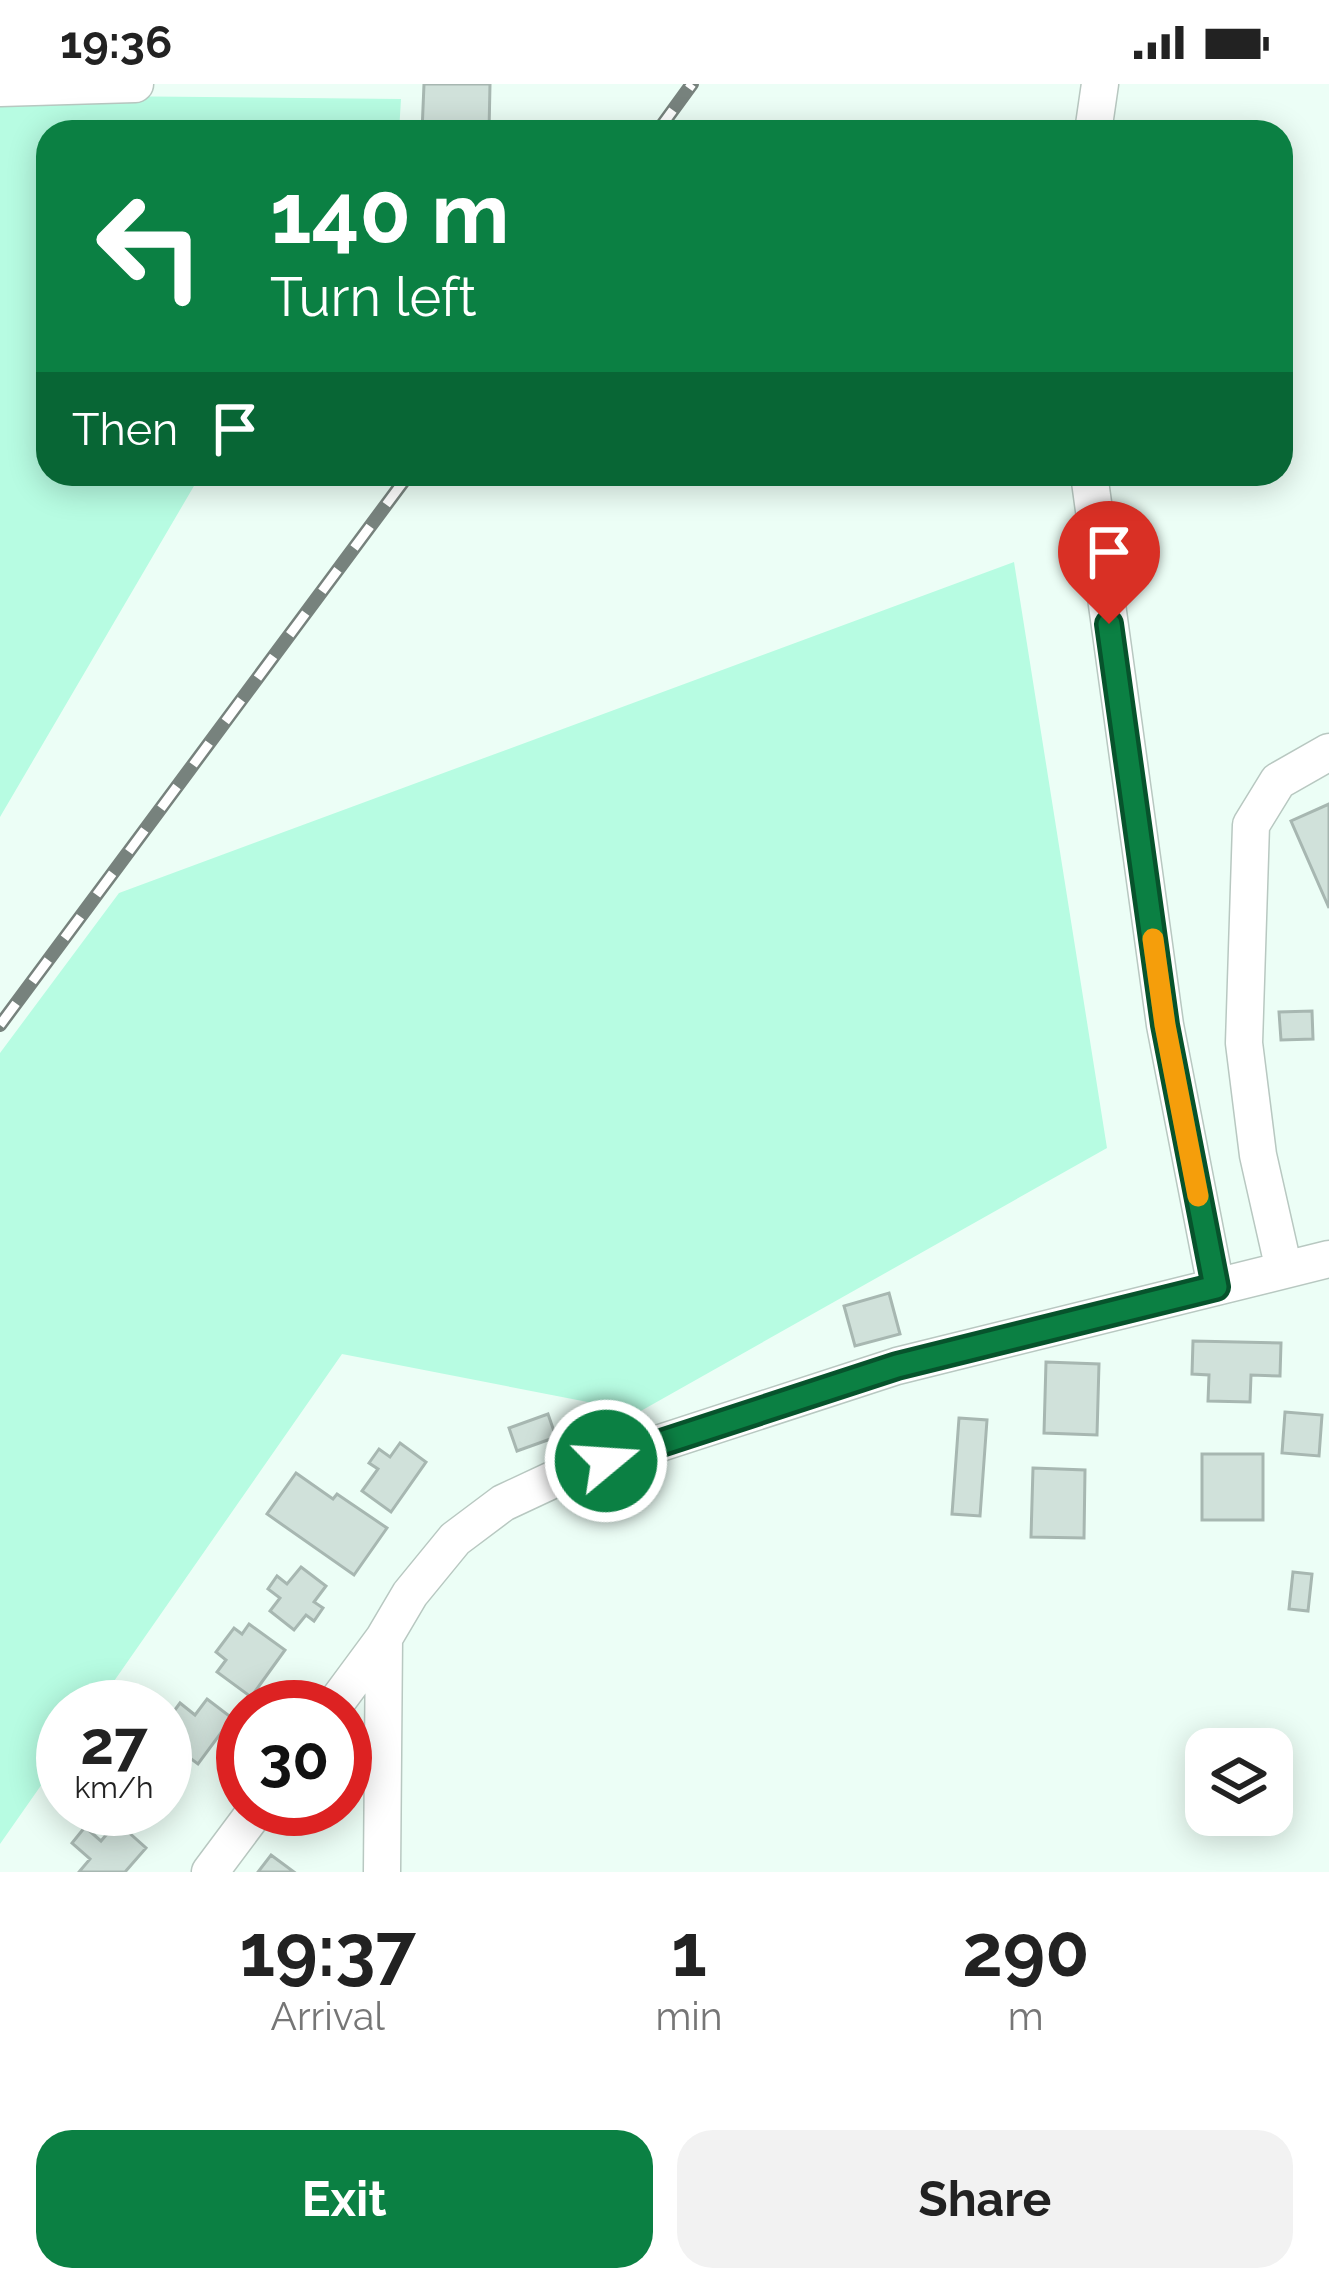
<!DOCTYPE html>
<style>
body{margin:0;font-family:Raleway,sans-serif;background:#f2f2f2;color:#222;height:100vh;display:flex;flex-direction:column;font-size:45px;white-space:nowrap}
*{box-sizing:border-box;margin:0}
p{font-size:39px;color:#767676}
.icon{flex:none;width:66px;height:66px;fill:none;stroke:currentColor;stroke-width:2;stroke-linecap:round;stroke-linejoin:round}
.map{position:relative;height:1788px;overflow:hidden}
.side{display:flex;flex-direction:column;background:#fff;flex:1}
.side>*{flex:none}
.guide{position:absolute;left:36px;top:36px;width:1257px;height:366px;border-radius:36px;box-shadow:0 6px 30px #0003;background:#0b8043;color:#fff;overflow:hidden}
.tools{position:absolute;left:1185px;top:1644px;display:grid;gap:24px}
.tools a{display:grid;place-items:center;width:108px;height:108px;border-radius:24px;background:#fff;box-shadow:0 6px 30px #0003;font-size:60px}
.speed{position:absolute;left:36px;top:1596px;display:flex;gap:24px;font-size:60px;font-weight:700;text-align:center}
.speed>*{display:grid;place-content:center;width:156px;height:156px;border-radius:50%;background:#fff;box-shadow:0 6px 30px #0003;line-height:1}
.speed small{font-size:30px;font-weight:400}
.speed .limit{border:18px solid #d22;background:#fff;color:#111}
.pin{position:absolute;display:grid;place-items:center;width:102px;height:102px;color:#fff;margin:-123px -51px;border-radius:50% 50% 50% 0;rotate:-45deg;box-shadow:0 0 12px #0007}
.pin .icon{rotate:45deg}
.me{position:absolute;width:132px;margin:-66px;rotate:72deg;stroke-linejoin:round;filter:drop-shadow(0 0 9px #0008)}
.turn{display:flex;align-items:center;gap:42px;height:252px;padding:0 36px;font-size:54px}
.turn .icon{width:156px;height:156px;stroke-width:2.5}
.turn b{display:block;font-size:84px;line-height:102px}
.then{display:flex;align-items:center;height:114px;padding:0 36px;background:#0003;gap:24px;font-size:45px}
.eta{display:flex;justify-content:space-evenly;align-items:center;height:204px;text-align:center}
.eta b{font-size:72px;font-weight:700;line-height:84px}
.action{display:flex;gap:24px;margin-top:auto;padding:24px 36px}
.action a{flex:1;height:138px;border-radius:36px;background:#0b8043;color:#fff;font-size:48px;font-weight:700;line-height:138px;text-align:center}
.action a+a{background:#f2f2f2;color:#222}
.status{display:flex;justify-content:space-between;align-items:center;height:84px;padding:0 60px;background:#fff;direction:ltr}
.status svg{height:33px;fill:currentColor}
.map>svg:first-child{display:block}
.green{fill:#b7fce2}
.building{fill:#d0e1da;stroke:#a7b7b1;stroke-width:3}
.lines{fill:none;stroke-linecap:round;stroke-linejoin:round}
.minor-casing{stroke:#b8c8c1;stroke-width:39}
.minor{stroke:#fff;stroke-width:36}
.rail-casing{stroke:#77827d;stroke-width:14}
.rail{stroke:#fff;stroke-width:9;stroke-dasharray:27;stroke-linecap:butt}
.route-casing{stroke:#07532c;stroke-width:30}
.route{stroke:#0b8043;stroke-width:21}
.slow{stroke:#f59e0b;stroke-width:21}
</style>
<div class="status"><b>19:36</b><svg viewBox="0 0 49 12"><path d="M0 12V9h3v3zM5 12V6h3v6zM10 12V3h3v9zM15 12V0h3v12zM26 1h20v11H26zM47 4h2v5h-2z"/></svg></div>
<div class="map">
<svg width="1329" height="1788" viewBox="0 0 1329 1788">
<rect width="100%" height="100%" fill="#ecfef6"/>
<path class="green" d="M0 11 401 15 399 48H48V390H201L0 733Z
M1014 478 1107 1064 639 1328 342 1270 96 1623H63V1670L0 1760V969L119 809Z"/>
<path class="building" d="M424 0H490L489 48H422Z
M1329 720V824L1291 737Z
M1312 927 1313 955 1281 956 1279 928Z
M889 1209 900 1250 855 1262 844 1222Z
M1193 1257 1281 1259 1280 1292 1251 1291 1250 1318 1208 1317 1209 1291 1192 1290Z
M1046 1278 1099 1280 1097 1351 1044 1349Z
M1285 1328 1322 1331 1319 1372 1282 1369Z
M548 1330 556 1353 517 1367 509 1344Z
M959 1334 987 1336 980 1432 952 1430Z
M400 1359 426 1378 391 1428 362 1407 378 1385 369 1379 379 1365 390 1373Z
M1202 1370H1263V1436H1202Z
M1033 1384 1085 1386 1084 1454 1031 1453Z
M296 1389 333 1415 337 1410 387 1444 354 1491 267 1430Z
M301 1483 326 1502 314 1518 323 1524 314 1537 306 1531 294 1546 270 1527 280 1514 268 1505 277 1492 287 1500Z
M1293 1488 1312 1490 1308 1527 1289 1525Z
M249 1540 285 1566 251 1613 217 1588 226 1576 216 1568 234 1544 242 1550Z
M207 1615 232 1634 198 1680 171 1660 183 1644 169 1634 180 1619 195 1631Z
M165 1681 180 1694 170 1706 178 1713 165 1730 159 1725 147 1740 129 1725H165Z
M117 1738 146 1764 125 1788H79L90 1775 72 1759 85 1743 101 1757Z
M271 1771 294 1788H258Z"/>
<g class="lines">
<defs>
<path id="minor" d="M0 4 135 0
M1093 48 1100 0
M1089 390 1165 941 1216 1203
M1284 1186 1258 1071 1244 959 1251 741 1278 697 1329 668
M333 1623 384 1554 410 1510 455 1455 503 1419 565 1390 897 1282 1329 1175
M210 1788 257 1725
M382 1788 384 1554"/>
</defs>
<use href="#minor" class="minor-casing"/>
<use href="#minor" class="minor"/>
<defs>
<path id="rail" d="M657 48 692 0
M0 941 409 390"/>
</defs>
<use href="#rail" class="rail-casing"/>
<use href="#rail" class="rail"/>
</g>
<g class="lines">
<defs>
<path id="route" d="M606 1377 897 1282 1216 1203 1165 941 1109 540"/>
</defs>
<use href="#route" class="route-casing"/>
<use href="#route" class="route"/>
<path class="slow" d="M1153 855 1165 941 1198 1112"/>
</g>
</svg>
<div class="tools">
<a><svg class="icon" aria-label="layers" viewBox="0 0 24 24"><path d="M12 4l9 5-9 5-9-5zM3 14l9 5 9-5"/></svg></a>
</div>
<div class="speed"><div>27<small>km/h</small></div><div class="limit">30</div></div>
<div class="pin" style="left:1109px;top:540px;background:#d93025"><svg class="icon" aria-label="arrive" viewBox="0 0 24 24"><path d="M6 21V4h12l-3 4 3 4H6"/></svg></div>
<svg class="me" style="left:606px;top:1377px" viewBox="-20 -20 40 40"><circle r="17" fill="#0b8043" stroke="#fff" stroke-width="3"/><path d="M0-11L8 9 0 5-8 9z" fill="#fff"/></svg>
<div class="guide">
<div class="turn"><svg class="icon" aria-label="left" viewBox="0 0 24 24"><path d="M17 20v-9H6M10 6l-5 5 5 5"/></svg><div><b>140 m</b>Turn left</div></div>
<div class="then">Then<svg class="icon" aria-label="arrive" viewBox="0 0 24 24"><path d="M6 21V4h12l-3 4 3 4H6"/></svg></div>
</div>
</div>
<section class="side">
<div class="eta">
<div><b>19:37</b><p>Arrival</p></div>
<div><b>1</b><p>min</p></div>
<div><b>290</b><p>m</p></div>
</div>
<div class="action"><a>Exit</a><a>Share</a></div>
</section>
